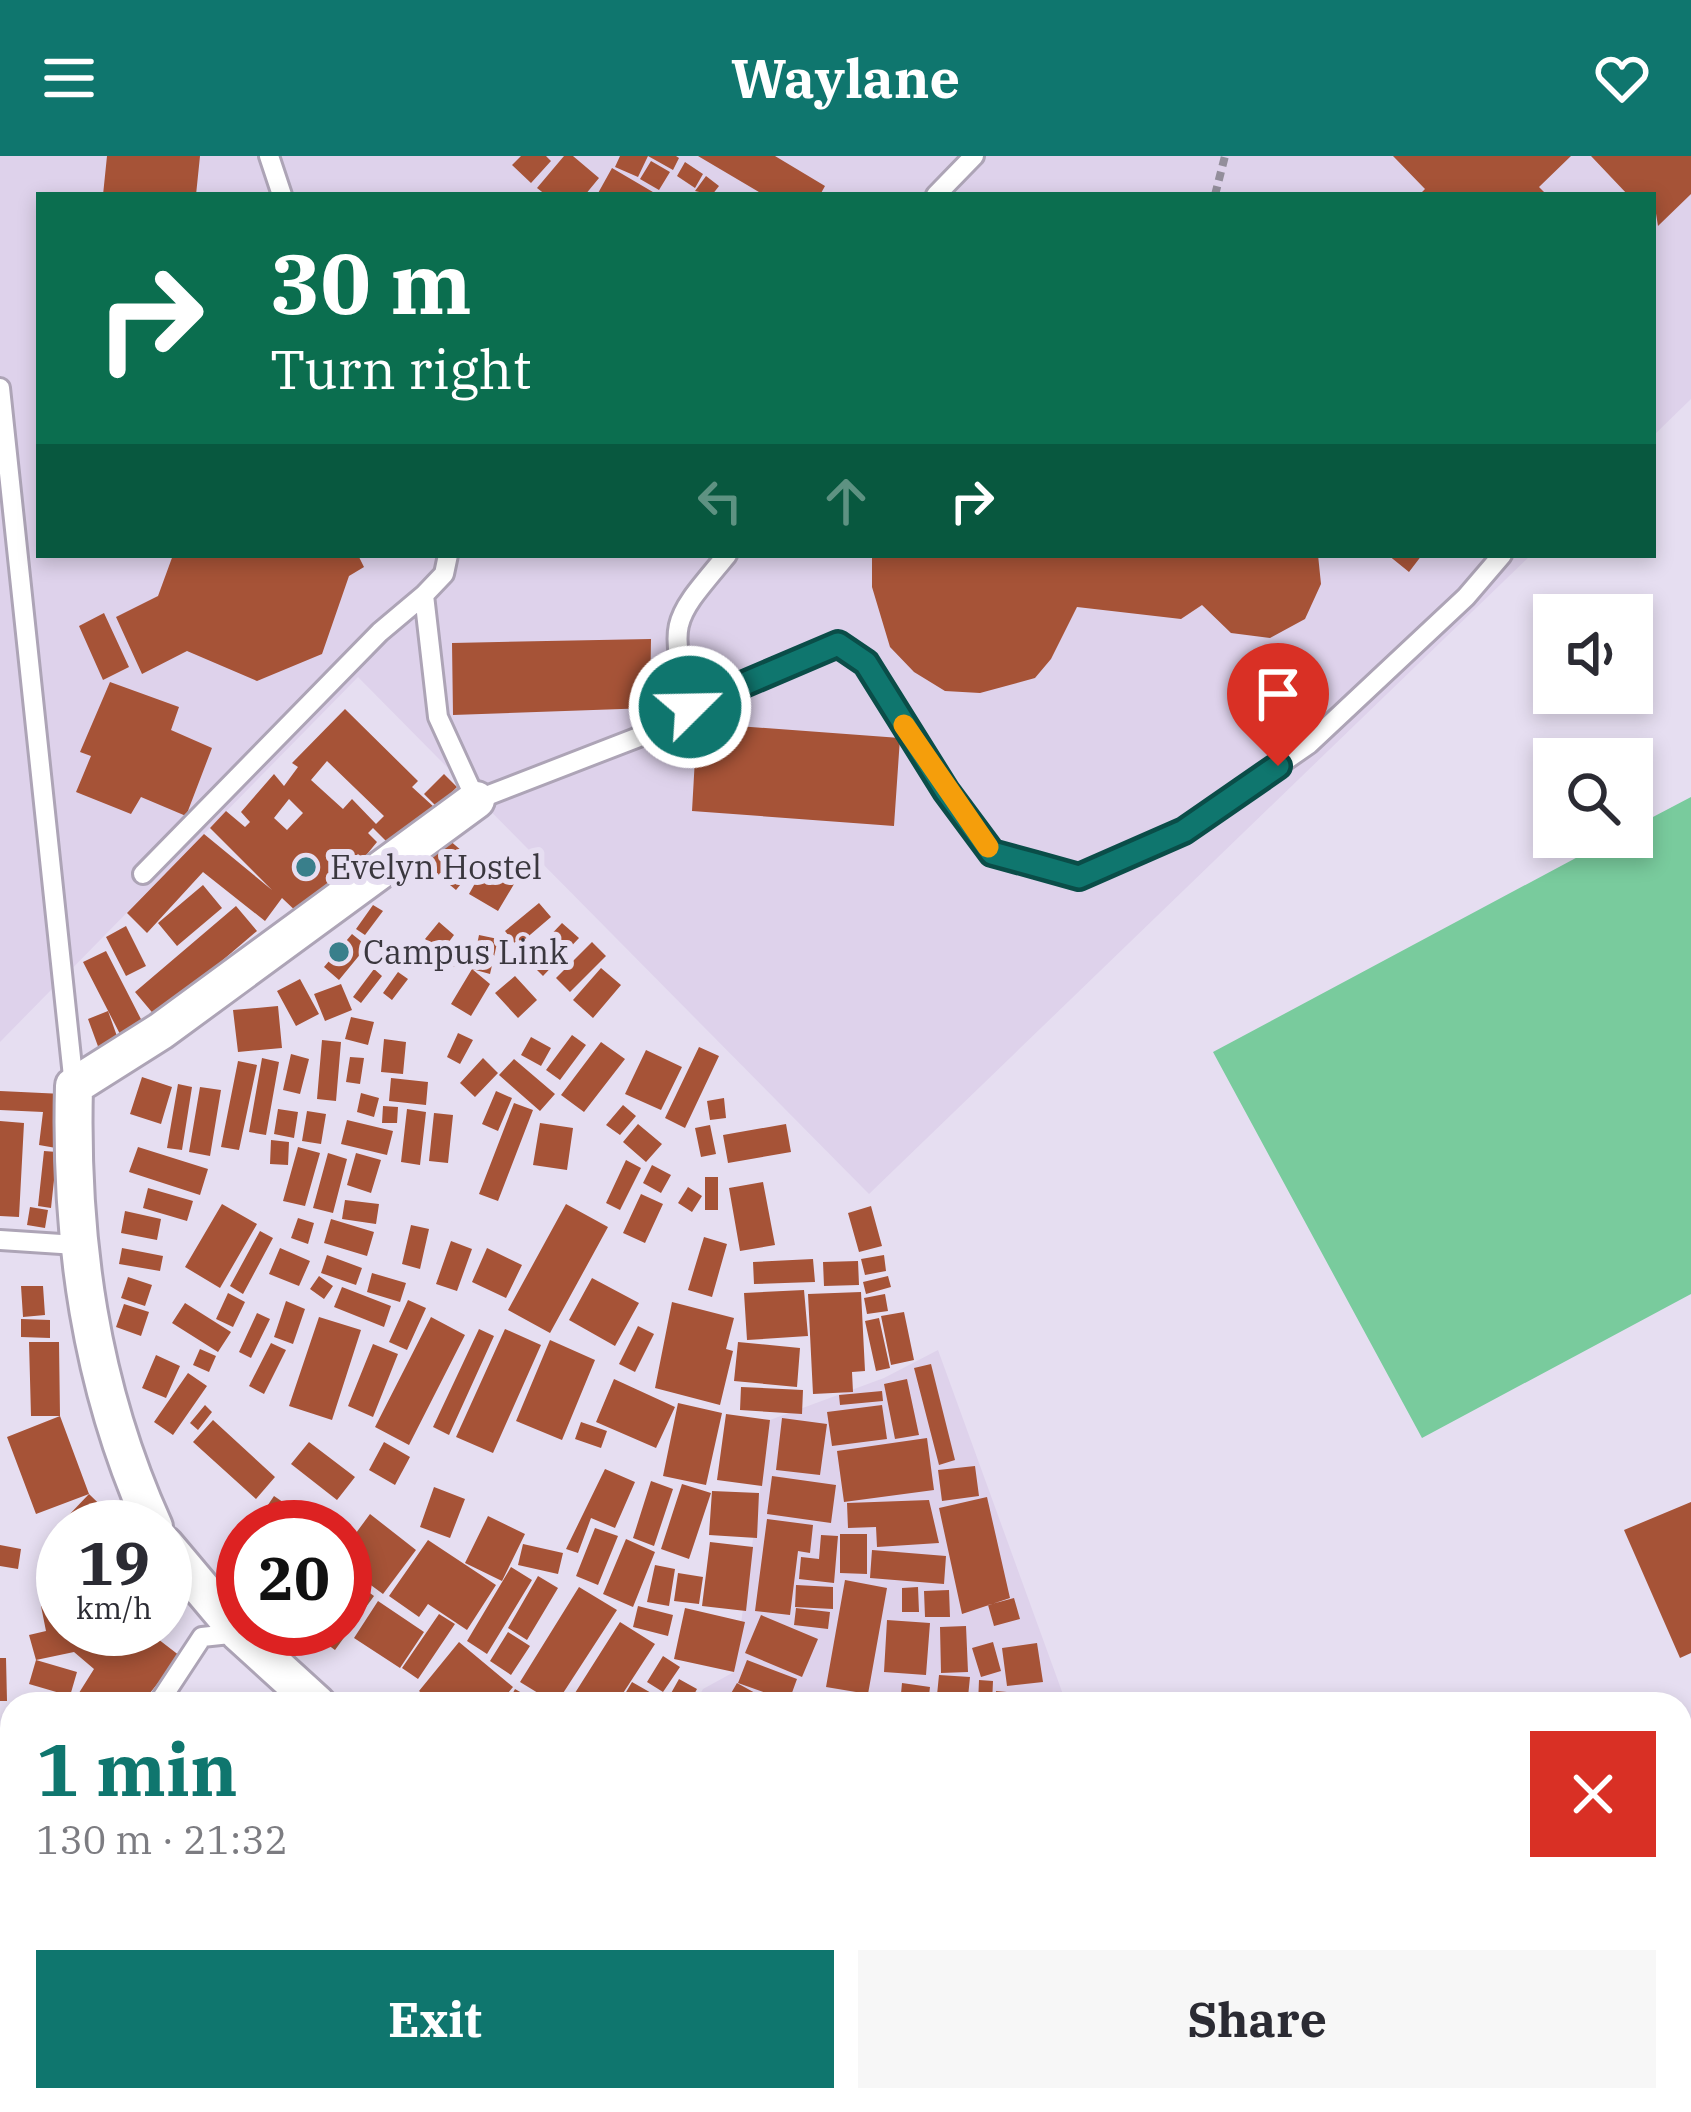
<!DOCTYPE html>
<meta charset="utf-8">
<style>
body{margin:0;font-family:"IBM Plex Serif",serif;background:#f7f7f7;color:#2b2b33;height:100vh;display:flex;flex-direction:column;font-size:45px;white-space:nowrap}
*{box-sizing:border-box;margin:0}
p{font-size:39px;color:#7c7c81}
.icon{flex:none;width:66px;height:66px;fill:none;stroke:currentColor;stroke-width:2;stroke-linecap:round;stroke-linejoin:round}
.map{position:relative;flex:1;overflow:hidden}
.panel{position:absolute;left:0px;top:1536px;width:1692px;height:420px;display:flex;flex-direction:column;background:#fff;border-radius:36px 36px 0 0;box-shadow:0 6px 18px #0003}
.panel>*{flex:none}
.top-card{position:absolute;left:36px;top:36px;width:1620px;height:366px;border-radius:0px;box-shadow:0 6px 18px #0003;background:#0b6e4f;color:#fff;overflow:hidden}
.controls{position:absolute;left:1533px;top:438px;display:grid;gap:24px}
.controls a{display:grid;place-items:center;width:120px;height:120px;border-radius:0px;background:#fff;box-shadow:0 6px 18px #0003;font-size:60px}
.speed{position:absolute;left:36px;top:1344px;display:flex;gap:24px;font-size:60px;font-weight:700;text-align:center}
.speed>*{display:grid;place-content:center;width:156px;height:156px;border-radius:50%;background:#fff;box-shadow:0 6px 18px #0003;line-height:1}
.speed small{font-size:30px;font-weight:400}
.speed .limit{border:18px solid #d22;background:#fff;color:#111}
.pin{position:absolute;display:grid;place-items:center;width:102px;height:102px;color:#fff;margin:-123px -51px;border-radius:50% 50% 50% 0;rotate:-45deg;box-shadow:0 0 12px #0007}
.pin .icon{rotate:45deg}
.me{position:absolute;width:132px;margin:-66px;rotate:67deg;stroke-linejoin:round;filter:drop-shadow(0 0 9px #0008)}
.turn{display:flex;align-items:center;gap:42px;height:252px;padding:0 36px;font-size:54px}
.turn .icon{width:156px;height:156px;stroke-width:2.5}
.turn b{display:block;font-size:84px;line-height:102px}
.lanes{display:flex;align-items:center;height:114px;padding:0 36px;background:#0003;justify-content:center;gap:60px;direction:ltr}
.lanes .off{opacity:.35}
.round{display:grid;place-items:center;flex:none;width:126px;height:126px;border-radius:0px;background:#f7f7f7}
.headline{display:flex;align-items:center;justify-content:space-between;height:204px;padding:0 36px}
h1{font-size:72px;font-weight:700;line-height:90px;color:#0f766e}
.cta{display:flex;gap:24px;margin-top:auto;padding:24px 36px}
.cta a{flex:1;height:138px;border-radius:0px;background:#0f766e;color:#fff;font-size:48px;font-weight:700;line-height:138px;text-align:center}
.cta a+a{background:#f7f7f7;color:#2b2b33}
header{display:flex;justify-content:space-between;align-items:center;height:156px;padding:0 36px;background:#0f766e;color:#fff;font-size:54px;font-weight:700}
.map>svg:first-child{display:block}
.built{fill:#ded2eb}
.green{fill:#79cb9d}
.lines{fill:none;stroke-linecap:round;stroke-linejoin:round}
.stream{stroke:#419ad1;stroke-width:12}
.building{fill:#a65337;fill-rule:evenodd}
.service-casing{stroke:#ada4b6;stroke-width:24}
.minor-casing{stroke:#ada4b6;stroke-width:42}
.tertiary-casing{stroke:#ada4b6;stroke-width:51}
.trunk-casing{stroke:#ada4b6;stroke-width:66}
.path{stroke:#938e9b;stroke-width:8;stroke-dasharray:9 6;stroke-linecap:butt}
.service{stroke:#fff;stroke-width:18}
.minor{stroke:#fff;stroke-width:36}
.tertiary{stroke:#fff;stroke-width:45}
.trunk{stroke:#fff;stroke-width:60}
.route-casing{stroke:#0a4d48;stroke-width:30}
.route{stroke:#0f766e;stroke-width:21}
.slow{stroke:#f59e0b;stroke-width:21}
.poi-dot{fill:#397f8b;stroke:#e6def1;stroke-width:4.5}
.labels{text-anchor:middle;stroke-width:12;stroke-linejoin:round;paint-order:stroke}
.poi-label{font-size:33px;fill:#3a373e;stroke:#e6def1;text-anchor:start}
</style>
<header><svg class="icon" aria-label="menu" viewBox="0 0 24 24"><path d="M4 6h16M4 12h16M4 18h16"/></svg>Waylane<svg class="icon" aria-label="heart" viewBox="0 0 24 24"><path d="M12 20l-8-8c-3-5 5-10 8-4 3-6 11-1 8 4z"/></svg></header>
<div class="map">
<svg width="1691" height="1956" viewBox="0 0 1691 1956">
<rect width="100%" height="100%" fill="#e6def1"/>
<path class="built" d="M0 0H1691V243L1653 280V39H39V399H1531L869 1038 358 521 0 886Z
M938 1194 1065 1544 1167 1548H695L703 1533 734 1516 770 1264 884 1222Z
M1680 1567H1691V1817H1680Z
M0 1813 12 1814V1944H744L761 1956H0Z
M1680 1899 1691 1900V1956H1362L1372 1944H1680Z"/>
<path class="green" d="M1691 641V1138L1422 1282 1213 896 1615 681H1632V672Z"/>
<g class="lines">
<path class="stream" d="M0 1722 12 1723"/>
</g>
<path class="building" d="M107 0H200L196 39H103Z
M521 0H546L551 5 531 27 512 9Z
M564 0H573L599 22 585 39H546L537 32Z
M620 0H676L679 2 673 14 648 0 638 21 615 11Z
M698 0H775L825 30 820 39H764Z
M1393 0H1571L1539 31 1547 39H1419L1425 33Z
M1591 0H1691V38L1658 70 1653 39H1628Z
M651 5 670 16 659 34 640 23Z
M685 6 703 18 695 32 677 20Z
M612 12 658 39H597Z
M706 20 719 30 712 39 695 35Z
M173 399H358L364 411 349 420 322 498 257 525 187 495 142 518 116 461 158 440Z
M872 399H1318L1321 428 1305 463 1270 482 1231 477 1202 449 1181 463 1077 451 1051 503 1035 522 980 537 945 535 914 516 890 491 872 431Z
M1388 399H1422L1409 416Z
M104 457 129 511 103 524 79 470Z
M651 483 650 552 453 559 452 487Z
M110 526 179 551 171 574 212 592 186 660 141 641 131 658 76 636 91 600 80 596Z
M345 553 418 625 412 631 434 651 394 693 373 672 368 677 377 686 363 703 358 698 300 759 282 742 265 765 203 716 147 777 127 757 204 678 272 734 210 672 226 655 245 671 250 666 241 656 274 618 284 630 298 611 292 607ZM327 605 384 660 376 668 352 643 343 653 311 624ZM289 643 303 657 287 674 274 662Z
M697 567 900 582 894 670 692 655Z
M444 618 457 631 437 651 424 638Z
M448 683 477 708 456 734 426 709Z
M487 706 517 723 498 755 469 738Z
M203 729 222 752 177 790 158 767Z
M539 747 551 761 517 790 505 775Z
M373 749 383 755 365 779 356 773Z
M236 750 257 775 156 861 135 836Z
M439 766 454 779 442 795 425 783Z
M562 767 579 782 543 820 527 804Z
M126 770 146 810 126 820 106 781Z
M352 778 367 790 339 824 324 811Z
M479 779 498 783 490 818 472 813Z
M592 786 606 800 570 836 556 822Z
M470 794 471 809 451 811 450 795Z
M106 795 144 869 121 880 83 806Z
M601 812 621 829 593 862 573 844Z
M374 813 382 820 361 847 353 841Z
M472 813 490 828 471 860 451 848Z
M398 816 408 823 392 844 383 837Z
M515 820 537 844 518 862 495 837Z
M300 823 319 858 296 870 277 835Z
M341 828 352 854 325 865 314 838Z
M278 850 282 892 238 896 233 854Z
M108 855 123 897 103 904 88 863Z
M351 861 374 866 368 889 345 883Z
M458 877 473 884 460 908 447 901Z
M572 879 586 889 560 924 546 914Z
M531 881 551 892 541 910 521 899Z
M384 883 406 886 403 918 381 916Z
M322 884 341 886 336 945 317 943Z
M601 886 625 903 584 956 561 939Z
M699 891 719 900 685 972 665 962Z
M646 894 682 911 661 954 625 938Z
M291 898 309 903 300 938 283 934Z
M350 901 364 902 360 928 346 926Z
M262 902 279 906 266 979 249 976Z
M483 902 498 917 475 941 460 927Z
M514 903 555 938 540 955 499 919Z
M238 905 257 909 239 994 221 991Z
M142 921 172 931 161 968 130 958Z
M391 922 428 926 426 949 389 945Z
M178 928 192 931 182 994 167 992Z
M200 931 221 934 210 1000 189 996Z
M0 935 63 938 56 992 39 989 43 956 0 954Z
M496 935 512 942 498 975 482 968Z
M361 937 379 942 374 961 357 956Z
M724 942 726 962 710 964 707 945Z
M514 947 533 954 498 1045 479 1038Z
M623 949 636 960 620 979 606 969Z
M383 950 398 951 397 967H382Z
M278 953 298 956 294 982 274 978Z
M407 953 426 956 420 1009 401 1006Z
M307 955 326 958 321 988 302 985Z
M434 957 453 959 448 1007 429 1005Z
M347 964 393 975 387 999 341 988Z
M0 965 24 967 19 1061 0 1060Z
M540 967 573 972 567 1014 533 1009Z
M638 968 662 988 646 1006 623 986Z
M786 968 791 996 728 1007 723 979Z
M710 969 716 998 701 1001 695 972Z
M271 984 289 986 288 1009 270 1008Z
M138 991 208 1013 200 1039 129 1016Z
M298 991 320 997 305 1050 283 1045Z
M44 995 57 996 51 1052 38 1050Z
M328 997 347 1003 333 1057 313 1052Z
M356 997 381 1004 371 1037 347 1029Z
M626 1004 641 1012 620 1054 606 1047Z
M652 1009 671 1019 661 1037 643 1027Z
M705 1021H718V1054H705Z
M763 1026 775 1089 740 1095 729 1032Z
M688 1031 702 1040 692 1056 678 1047Z
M148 1032 193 1045 187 1065 143 1052Z
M641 1038 663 1048 645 1087 623 1077Z
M345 1044 379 1048 376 1068 342 1063Z
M222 1048 257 1068 220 1132 185 1111Z
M566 1048 608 1071 550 1177 508 1154Z
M871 1050 882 1090 859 1096 848 1057Z
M30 1051 48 1054 45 1072 27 1069Z
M125 1055 161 1063 157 1084 121 1077Z
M298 1062 314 1067 308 1088 291 1082Z
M331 1063 374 1076 367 1100 324 1087Z
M411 1069 429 1073 420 1113 402 1108Z
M260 1075 273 1082 243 1138 230 1130Z
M704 1081 727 1088 712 1141 688 1134Z
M451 1085 472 1093 457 1135 436 1128Z
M122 1092 163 1100 160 1115 119 1108Z
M280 1092 310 1105 299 1130 269 1118Z
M487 1092 522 1109 506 1142 472 1126Z
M327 1099 362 1112 356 1129 321 1117Z
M884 1099 886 1115 865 1119 861 1103Z
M813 1103 815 1126 754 1128 753 1106Z
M858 1105 859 1129 824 1130 823 1106Z
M372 1117 406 1127 400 1146 367 1136Z
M319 1120 333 1130 324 1143 310 1133Z
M888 1120 891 1131 866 1138 863 1126Z
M128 1121 152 1129 145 1150 121 1142Z
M592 1122 639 1147 615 1190 569 1164Z
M21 1130H43L45 1159 23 1161Z
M342 1131 391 1150 384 1171 334 1151Z
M804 1134 808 1180 747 1184 744 1137Z
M861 1136 865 1215 852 1216 853 1236 813 1238 808 1138Z
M228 1137 245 1146 233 1171 216 1163Z
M885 1138 888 1155 867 1158 864 1142Z
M408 1144 426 1152 407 1194 389 1186Z
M286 1145 305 1153 293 1188 274 1181Z
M672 1146 734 1162 726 1193 733 1195 720 1249 655 1232Z
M185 1147 231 1176 218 1196 172 1167Z
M124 1148 149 1156 141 1180 116 1171Z
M904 1156 914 1204 891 1209 881 1160Z
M257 1157 270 1163 251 1202 239 1196Z
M319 1161 361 1174 332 1264 289 1250Z
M431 1161 465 1179 409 1289 375 1271Z
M879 1162 890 1212 876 1215 865 1165Z
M21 1163 50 1164V1182L21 1181Z
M638 1170 654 1178 635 1216 619 1208Z
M479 1173 494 1180 449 1279 433 1271Z
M505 1173 541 1189 493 1297 456 1281Z
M550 1184 595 1204 562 1284 516 1265Z
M29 1186H59L60 1260H31Z
M738 1186 800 1192 797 1231 734 1225Z
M271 1187 286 1194 264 1238 249 1230Z
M373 1188 398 1198 373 1261 348 1250Z
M200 1193 216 1200 209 1216 193 1209Z
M156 1199 180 1210 166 1242 142 1232Z
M931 1208 955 1304 939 1309 914 1212Z
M188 1217 207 1230 173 1279 154 1266Z
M614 1223 675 1251 656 1292 596 1266Z
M907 1223 919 1279 895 1283 884 1228Z
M741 1231 803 1234 802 1258 740 1254Z
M882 1235 883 1245 840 1249 839 1239Z
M678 1247 722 1257 706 1329 663 1320Z
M205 1249 212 1256 198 1274 190 1267Z
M882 1249 887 1283 832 1290 827 1256Z
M726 1258 770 1264 762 1330 717 1324Z
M60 1260 89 1338 36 1358 7 1281Z
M782 1262 827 1268 820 1319 776 1314Z
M213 1264 275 1321 256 1343 193 1286Z
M581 1266 607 1275 601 1292 575 1283Z
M927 1282 934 1334 844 1346 837 1295Z
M309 1286 355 1321 337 1344 291 1308Z
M384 1286 410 1301 395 1329 369 1314Z
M975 1310 979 1340 942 1345 938 1314Z
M605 1313 635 1326 615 1372 591 1362 578 1397 566 1393Z
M772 1320 836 1329 831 1367 767 1358Z
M651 1325 673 1333 654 1390 633 1382Z
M682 1328 711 1337 689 1403 661 1393Z
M434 1331 465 1343 450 1382 420 1371Z
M712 1335 759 1337 757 1382 709 1379Z
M89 1338 123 1371H78L67 1361Z
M274 1340 320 1371H253Z
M987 1341 1010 1442 962 1458 939 1352Z
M929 1344 939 1387 877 1391 876 1371 848 1372 847 1347Z
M1691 1346V1497L1680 1502 1624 1374Z
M370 1358 416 1394 383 1438 345 1410V1392Z
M488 1360 525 1378 502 1425 465 1407Z
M767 1363 813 1369 810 1397 798 1395 790 1459 755 1455Z
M595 1372 618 1380 598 1429 576 1420Z
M840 1378H867V1418L840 1417Z
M821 1379 838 1380 834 1427 799 1423 801 1401 819 1403Z
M626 1383 655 1396 633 1451 603 1438Z
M428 1384 496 1429 467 1474 428 1448 419 1461 389 1440Z
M710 1386 753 1391 746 1455 702 1450Z
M523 1388 563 1397 558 1418 518 1409Z
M0 1389 21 1393 18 1413 0 1410Z
M872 1394 946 1400 944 1428 870 1422Z
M655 1409 675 1413 669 1450 647 1446Z
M511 1411 532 1424 487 1498 467 1485Z
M678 1417 703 1421 699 1448 674 1445Z
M345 1419 374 1440 335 1494 306 1473H345Z
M538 1420 558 1432 527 1484 508 1472Z
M845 1424 887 1432 868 1538 826 1531Z
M796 1429 833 1431V1453L795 1451Z
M579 1431 617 1454 556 1548 520 1526Z
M918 1431 919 1456H902V1432Z
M949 1434 950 1461H925L924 1435Z
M1014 1442 1020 1463 994 1470 988 1449Z
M378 1445 424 1476 400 1512 354 1482Z
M63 1446V1473H145L180 1500 141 1548H72L94 1513 74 1496 36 1504 77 1516 70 1540 29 1528 36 1504 29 1479 46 1475 41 1450Z
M638 1450 673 1459 668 1480 633 1471Z
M685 1452 745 1466 734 1516 674 1503Z
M796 1452 830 1456 828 1473 794 1469Z
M439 1458 455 1468 418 1523 402 1512Z
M761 1459 818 1483 802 1521 745 1497Z
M887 1464 930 1467 926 1519 884 1516Z
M620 1466 655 1488 616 1548H568Z
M966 1470 968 1516 941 1517 940 1471Z
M508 1476 530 1490 511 1519 490 1505Z
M459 1486 513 1531 499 1548H435L419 1535Z
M993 1486 1001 1515 981 1521 972 1492Z
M1037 1487 1043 1526 1007 1530 1002 1492Z
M663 1500 680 1511 663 1536 647 1526Z
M0 1502H6L7 1545H0Z
M747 1504 797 1523 789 1545 738 1527Z
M939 1519 970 1521 968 1541 937 1539Z
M679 1523 697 1533 689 1548H665Z
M979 1524 993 1525 992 1548H978Z
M632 1526 653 1538 647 1548H619Z
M737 1527 757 1538 751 1548H699L704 1536 726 1546Z
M902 1527 930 1531 928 1548H900Z
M515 1533 541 1548H507Z
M996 1535 1019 1537 1018 1548H995Z
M1689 1612 1691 1645 1680 1650V1615Z
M1691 1651V1678L1680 1680V1653Z
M1691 1682V1729L1680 1731V1683Z"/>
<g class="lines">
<defs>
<path id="service" d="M269 0 282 39
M936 39 974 0
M0 232 74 930
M424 439 438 561 476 644 644 579 690 551 838 489 866 507 946 635 992 697 1079 721 1184 675 1309 588 1466 441 1502 399
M690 551C669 464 670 467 727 399
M143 718 380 476 424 439 444 418 448 399
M0 1084 76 1089
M158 1548 202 1481 239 1477
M0 1693 12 1694"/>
<path id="minor" d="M154 1371C90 1230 70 1083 74 930L161 875 476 644
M165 1389 239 1477 317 1548"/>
<path id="tertiary" d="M877 1944V1956"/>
<path id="trunk" d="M0 1775 12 1776
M1680 1880H1691
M1356 1956 1368 1944"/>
</defs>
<use href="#service" class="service-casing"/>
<use href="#minor" class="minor-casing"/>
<use href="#tertiary" class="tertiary-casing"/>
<use href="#trunk" class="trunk-casing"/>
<path class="path" d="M1215 39 1225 0"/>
<use href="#service" class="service"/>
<use href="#minor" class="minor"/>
<use href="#tertiary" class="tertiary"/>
<use href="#trunk" class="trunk"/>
</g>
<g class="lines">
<defs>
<path id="route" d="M690 551 838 488 866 507 946 635 992 697 1036 709 1079 721 1184 675 1278 610"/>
</defs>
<use href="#route" class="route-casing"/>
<use href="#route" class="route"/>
<path class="slow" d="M904 569 988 691"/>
</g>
<g class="poi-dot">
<circle cx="306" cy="711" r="12"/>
<circle cx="339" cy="796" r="12"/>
</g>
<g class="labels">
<g class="poi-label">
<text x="330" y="723">Evelyn Hostel</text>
<text x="363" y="808">Campus Link</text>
</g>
</g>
</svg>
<div class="controls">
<a><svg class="icon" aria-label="sound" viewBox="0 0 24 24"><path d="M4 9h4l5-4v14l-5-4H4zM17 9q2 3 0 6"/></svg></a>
<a><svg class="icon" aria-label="search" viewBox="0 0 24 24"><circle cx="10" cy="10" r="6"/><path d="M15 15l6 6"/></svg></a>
</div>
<div class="speed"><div>19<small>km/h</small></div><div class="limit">20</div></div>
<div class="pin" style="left:1278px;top:610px;background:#d93025"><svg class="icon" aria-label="arrive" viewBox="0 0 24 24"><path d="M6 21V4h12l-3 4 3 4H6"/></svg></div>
<svg class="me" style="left:690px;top:551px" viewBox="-20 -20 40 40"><circle r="17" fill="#0f766e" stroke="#fff" stroke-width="3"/><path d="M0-11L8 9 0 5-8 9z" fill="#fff"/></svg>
<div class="top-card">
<div class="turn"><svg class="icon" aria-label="right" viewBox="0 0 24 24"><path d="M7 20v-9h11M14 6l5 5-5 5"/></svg><div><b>30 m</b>Turn right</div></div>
<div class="lanes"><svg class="icon off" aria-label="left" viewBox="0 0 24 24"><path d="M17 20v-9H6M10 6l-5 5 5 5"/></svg><svg class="icon off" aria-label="ahead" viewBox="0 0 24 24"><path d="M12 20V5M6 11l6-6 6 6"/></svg><svg class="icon" aria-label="right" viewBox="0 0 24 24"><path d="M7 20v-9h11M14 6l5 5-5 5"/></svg></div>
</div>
<section class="panel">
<div class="headline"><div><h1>1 min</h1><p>130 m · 21:32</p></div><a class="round" style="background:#d93025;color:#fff"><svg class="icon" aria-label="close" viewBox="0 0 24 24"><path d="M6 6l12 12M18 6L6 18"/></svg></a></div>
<div class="cta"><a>Exit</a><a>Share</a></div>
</section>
</div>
